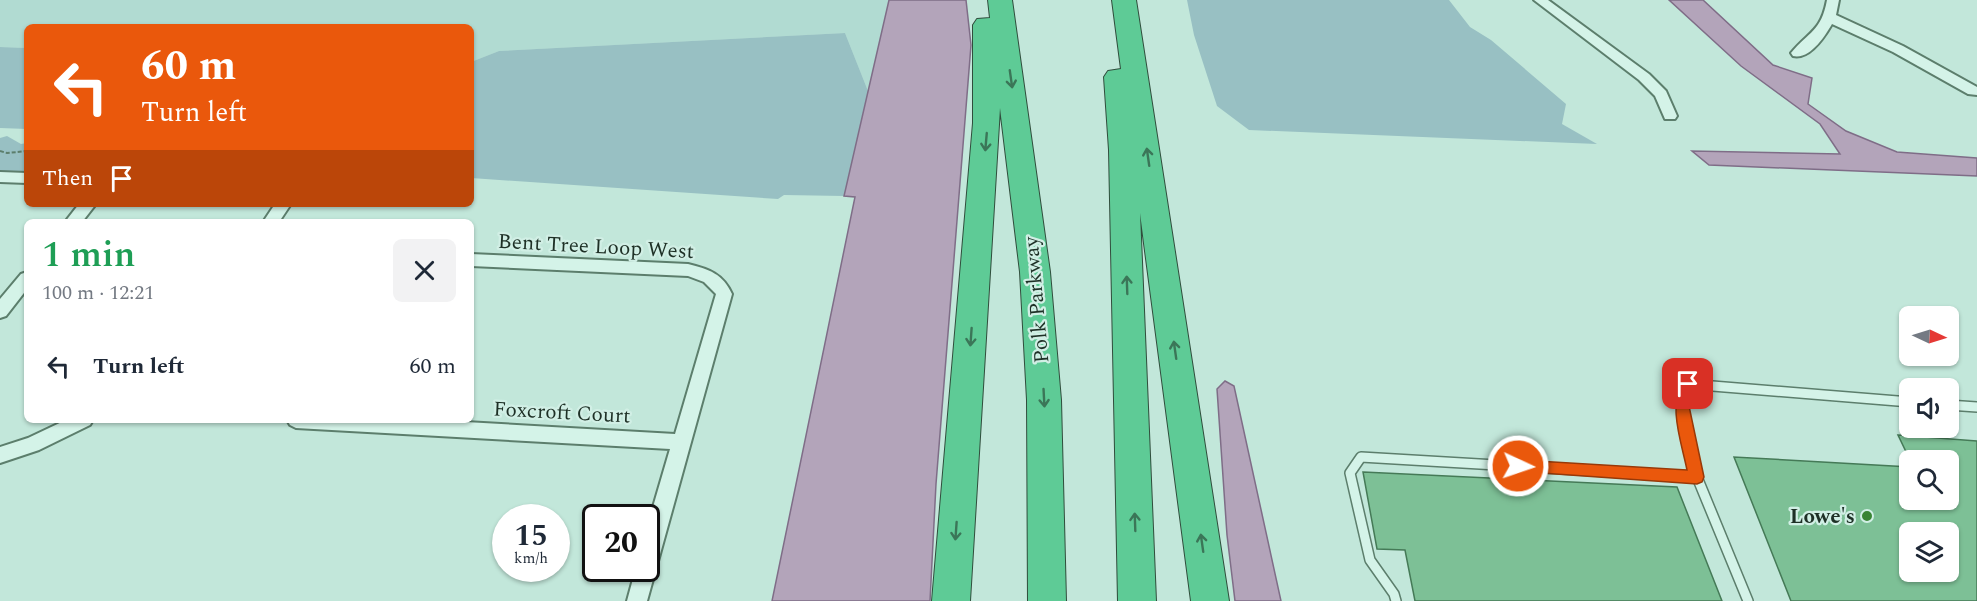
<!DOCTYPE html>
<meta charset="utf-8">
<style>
body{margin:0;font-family:Spectral,serif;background:#f2f2f3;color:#1f2937;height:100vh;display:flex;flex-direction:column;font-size:22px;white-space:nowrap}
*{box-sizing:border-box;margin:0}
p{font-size:20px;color:#747a83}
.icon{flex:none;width:33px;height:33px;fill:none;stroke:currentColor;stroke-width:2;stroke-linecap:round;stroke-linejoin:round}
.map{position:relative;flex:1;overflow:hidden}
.drawer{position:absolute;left:24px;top:219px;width:450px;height:204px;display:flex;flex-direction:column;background:#fff;border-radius:9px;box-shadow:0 2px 4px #0004}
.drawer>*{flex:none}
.top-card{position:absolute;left:24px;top:24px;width:450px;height:183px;border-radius:9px;box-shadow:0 2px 4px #0004;background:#ea580c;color:#fff;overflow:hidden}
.needle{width:39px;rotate:94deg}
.controls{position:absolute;left:1899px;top:306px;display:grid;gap:12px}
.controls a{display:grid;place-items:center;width:60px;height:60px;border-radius:9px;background:#fff;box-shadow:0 2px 4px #0004;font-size:30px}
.speed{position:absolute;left:492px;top:504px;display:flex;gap:12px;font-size:30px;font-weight:700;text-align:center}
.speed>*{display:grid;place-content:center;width:78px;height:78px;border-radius:50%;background:#fff;box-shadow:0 2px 4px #0004;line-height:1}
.speed small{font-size:15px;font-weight:400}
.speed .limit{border:3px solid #111;border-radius:9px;background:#fff;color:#111}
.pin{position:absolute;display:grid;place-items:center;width:51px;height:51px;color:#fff;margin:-26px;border-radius:12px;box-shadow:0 3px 9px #0006}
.me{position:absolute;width:66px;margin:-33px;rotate:93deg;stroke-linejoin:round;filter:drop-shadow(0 0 4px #0008)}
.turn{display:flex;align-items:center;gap:21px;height:126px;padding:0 18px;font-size:27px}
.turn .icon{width:78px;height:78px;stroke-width:2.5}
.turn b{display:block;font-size:42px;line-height:51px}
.then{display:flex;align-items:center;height:57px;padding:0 18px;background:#0003;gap:12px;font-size:22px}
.round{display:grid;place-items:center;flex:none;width:63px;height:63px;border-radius:9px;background:#f2f2f3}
.overview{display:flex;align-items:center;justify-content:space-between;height:102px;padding:0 18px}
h1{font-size:36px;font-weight:600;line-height:45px;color:#1e9e55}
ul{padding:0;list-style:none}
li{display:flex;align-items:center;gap:18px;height:90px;padding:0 18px}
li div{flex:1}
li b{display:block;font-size:22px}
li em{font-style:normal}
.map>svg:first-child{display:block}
.farmland{fill:#b1dbd2}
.green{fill:#98c0c3}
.water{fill:#b3a4ba;stroke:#7f6d87;stroke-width:1.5}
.building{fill:#7dc096;stroke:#457a57;stroke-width:1.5;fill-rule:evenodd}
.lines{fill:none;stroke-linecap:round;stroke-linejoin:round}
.lane-casing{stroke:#5c7e6c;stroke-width:12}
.street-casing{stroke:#5c7e6c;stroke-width:4}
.highway-casing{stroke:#304d3c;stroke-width:2}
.path{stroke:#5c7e6c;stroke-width:2;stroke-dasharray:4 2;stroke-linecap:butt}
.lane{stroke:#d4f3e8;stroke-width:9}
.street{fill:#d4f3e8;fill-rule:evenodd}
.highway{fill:#5ecb96;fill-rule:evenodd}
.oneway{stroke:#3b7658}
.route{fill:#ea580c;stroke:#983908;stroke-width:1.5}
.poi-dot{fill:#398534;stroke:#d1efe5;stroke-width:2}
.labels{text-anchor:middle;stroke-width:4.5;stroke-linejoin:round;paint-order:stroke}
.street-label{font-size:21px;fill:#1e3026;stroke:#d1efe5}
.poi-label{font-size:21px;font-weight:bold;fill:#1e3026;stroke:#d1efe5;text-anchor:end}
</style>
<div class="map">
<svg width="1977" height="601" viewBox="0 0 1977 601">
<rect width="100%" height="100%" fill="#c2e7da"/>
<path class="farmland" d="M0 0H889L868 91 845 33 499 51 471 62V27H27V48L0 47Z"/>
<path class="green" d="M1187 0H1449L1470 27 1491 40 1566 104 1562 124 1597 144 1249 130 1217 106 1194 35Z
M845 33 868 91 844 196 784 195 778 199 471 178V62L499 51Z
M0 47 27 48V129L0 128Z
M7 136 21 144 27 143V178L0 176V138Z"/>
<path class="water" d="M889 0H966L971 45 936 484 930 601H772L855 197 844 196Z
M1669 0H1703L1773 65 1812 78 1808 104 1846 131 1897 152 1977 158V176L1709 165 1692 151 1840 154 1820 124 1741 66Z
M1225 381 1234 386 1281 601H1235L1227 535 1217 389Z"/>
<path class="building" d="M1898 435 1977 441V601H1791L1734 457 1910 467V500H1948V460H1910ZM1910 532H1948V572H1910Z
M1363 472 1677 487 1722 601H1415L1405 550 1377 549Z"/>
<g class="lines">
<defs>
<path id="lane" d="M1948 405 1977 407
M1697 477 1682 406 1688 384 1910 402
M1396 601 1394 594 1370 560 1350 473 1361 457 1697 477 1748 601"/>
<path id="street" d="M1534 0H1548L1649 74 1666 91 1677 116 1675 119H1665L1655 96 1639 80Z
M1827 0H1839L1836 15 1903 46 1977 87V95L1968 94 1893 52 1832 24C1825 36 1810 60 1793 56L1791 53C1809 31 1821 32 1827 0Z
M0 172 27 173V183L0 182Z
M79 204H96L82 222H65Z
M275 204H291L279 222H263Z
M471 254 688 264C709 269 723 274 732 294L647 601H627L636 568H646V531L670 449 296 428 290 425 287 420H430L675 434 716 294 704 282 688 276 471 266Z
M27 272V289L6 316 0 318V299L21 274Z
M66 420H93L90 425 39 450 0 463V447L28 438Z"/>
<path id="highway" d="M988 0H1012L1050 272 1061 400 1066 601H1028L1027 400 1020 272 1000 108 970 601H932L973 123V25L977 19 990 18Z
M1112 0H1136L1229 601H1191L1140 213 1156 601H1118L1109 150 1104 77 1108 71 1121 69Z"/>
</defs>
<use href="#lane" class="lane-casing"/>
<use href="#street" class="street-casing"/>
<use href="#highway" class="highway-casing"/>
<path class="path" d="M0 151 7 153 27 151"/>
<use href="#lane" class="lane"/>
<use href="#street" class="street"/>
<use href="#highway" class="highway"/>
</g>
<defs><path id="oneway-shaft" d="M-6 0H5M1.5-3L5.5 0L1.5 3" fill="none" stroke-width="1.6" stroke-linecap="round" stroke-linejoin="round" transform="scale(1.5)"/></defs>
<g class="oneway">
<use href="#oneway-shaft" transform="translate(1011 79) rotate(82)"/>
<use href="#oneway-shaft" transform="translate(986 142) rotate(95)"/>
<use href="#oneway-shaft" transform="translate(1148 157) rotate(-98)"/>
<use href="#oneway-shaft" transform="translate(1127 285) rotate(-92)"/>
<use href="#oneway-shaft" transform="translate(971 337) rotate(94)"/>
<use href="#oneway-shaft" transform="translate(1175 350) rotate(-98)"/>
<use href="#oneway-shaft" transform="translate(1044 398) rotate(87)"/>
<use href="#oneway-shaft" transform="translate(1135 522) rotate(-92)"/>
<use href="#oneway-shaft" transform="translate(956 531) rotate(94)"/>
<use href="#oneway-shaft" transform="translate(1202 543) rotate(-98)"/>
</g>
<path class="route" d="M1688 378 1693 379 1695 384 1689 406 1704 477 1702 482 1697 484 1512 471 1510 466 1512 461 1518 460 1687 470C1681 440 1668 408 1683 379Z"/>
<circle class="poi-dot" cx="1867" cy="516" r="6"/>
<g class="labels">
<g class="street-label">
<text transform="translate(596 246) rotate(3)" y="7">Bent Tree Loop West</text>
<text transform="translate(1036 300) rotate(-95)" y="7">Polk Parkway</text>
<text transform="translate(562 412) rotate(3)" y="7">Foxcroft Court</text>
</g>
<g class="poi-label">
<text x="1855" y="523">Lowe's</text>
</g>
</g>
</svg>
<div class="controls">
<a><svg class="needle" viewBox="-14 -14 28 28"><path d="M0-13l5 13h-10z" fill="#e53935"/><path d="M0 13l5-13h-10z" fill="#747a83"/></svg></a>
<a><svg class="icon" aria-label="sound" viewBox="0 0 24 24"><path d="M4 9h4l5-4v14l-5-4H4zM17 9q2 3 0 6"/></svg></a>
<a><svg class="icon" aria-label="search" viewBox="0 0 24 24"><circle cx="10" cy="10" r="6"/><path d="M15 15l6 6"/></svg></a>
<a><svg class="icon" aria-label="layers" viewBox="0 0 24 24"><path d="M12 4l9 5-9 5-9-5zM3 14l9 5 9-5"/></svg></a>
</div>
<div class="speed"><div>15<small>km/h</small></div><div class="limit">20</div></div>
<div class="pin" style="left:1688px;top:384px;background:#d93025"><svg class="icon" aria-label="arrive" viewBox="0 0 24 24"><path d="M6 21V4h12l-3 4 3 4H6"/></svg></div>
<svg class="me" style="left:1518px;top:466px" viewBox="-20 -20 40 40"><circle r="17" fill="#ea580c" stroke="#fff" stroke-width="3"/><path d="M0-11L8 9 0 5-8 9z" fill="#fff"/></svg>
<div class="top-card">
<div class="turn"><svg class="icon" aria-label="left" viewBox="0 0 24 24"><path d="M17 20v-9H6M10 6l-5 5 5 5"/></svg><div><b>60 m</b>Turn left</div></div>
<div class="then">Then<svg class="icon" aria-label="arrive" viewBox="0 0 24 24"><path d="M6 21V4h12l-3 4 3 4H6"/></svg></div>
</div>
<section class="drawer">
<div class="overview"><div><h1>1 min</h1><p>100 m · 12:21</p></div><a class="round"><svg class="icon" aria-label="close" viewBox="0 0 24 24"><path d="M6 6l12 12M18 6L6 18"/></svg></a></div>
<ul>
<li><svg class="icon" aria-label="left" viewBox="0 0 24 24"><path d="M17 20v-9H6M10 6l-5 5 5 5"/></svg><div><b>Turn left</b></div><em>60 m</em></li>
</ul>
</section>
</div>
